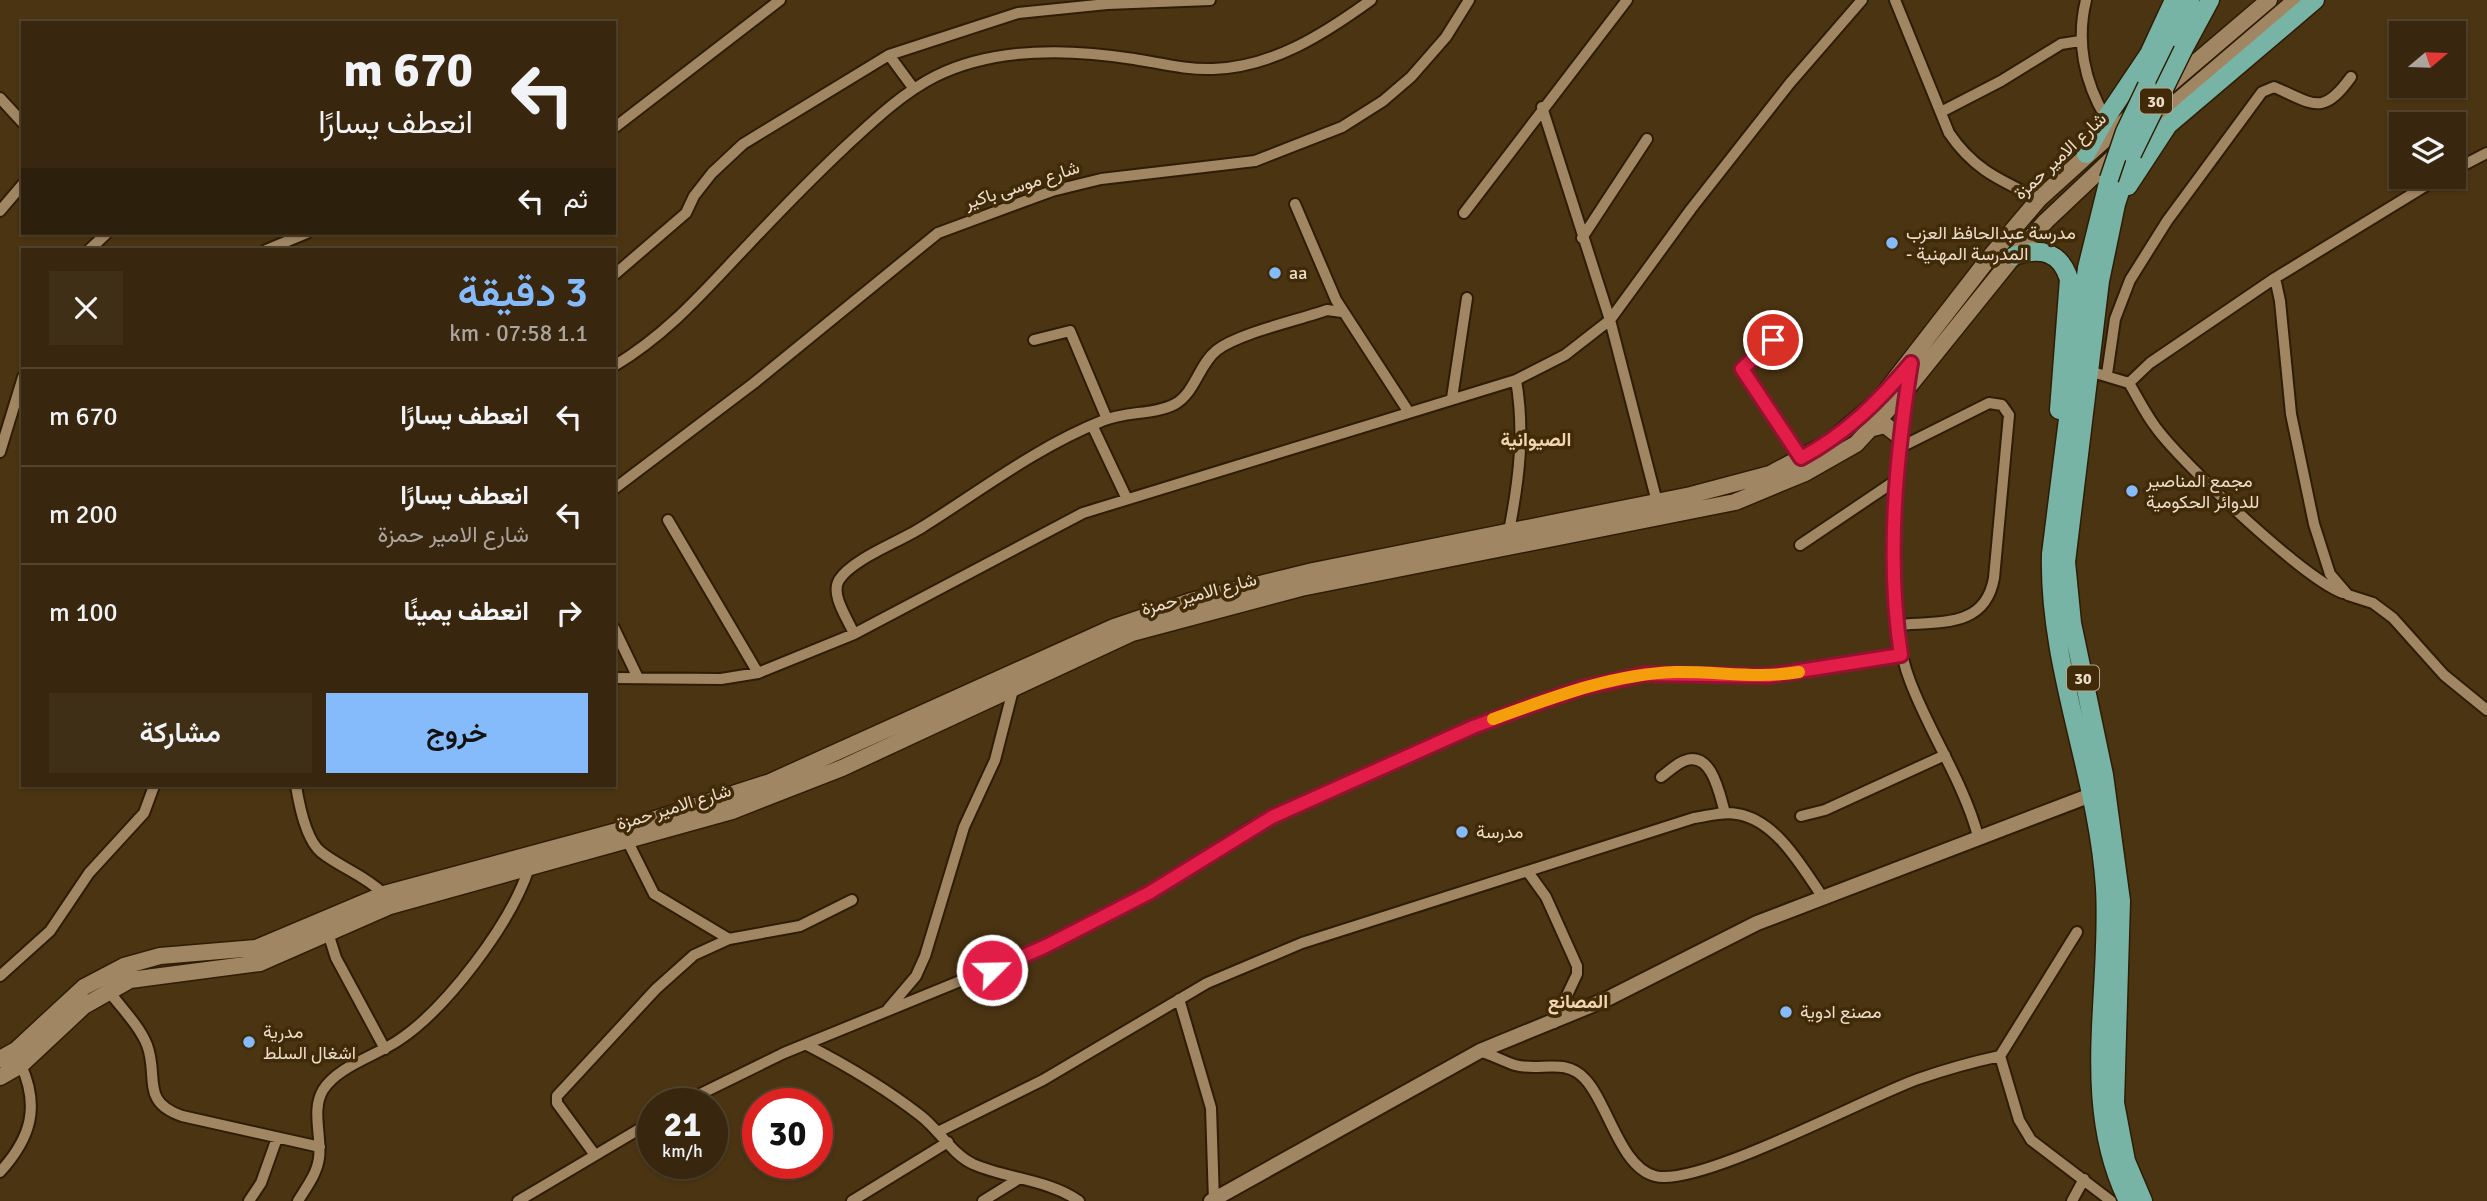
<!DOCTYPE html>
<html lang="ar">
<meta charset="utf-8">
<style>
body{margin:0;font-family:Signika,Vazirmatn,sans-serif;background:#3f2f17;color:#f1f3f6;direction:rtl;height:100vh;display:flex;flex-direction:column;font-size:26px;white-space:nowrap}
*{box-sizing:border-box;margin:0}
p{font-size:23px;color:#aba59e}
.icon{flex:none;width:38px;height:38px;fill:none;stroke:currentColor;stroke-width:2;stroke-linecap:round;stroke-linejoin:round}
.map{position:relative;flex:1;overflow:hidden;direction:ltr}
.side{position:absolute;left:21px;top:248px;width:595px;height:539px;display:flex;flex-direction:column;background:#38270e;border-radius:0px;box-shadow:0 2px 5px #0004,0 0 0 2px #52442e;direction:rtl}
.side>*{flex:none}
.hud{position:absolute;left:21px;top:21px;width:595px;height:214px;border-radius:0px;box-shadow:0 2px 5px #0004,0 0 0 2px #52442e;direction:rtl;background:#38270e;color:#f1f3f6;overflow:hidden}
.needle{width:46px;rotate:71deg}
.controls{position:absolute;left:2389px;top:21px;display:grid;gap:14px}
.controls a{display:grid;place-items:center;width:77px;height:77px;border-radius:0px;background:#38270e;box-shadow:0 2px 5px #0004,0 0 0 2px #52442e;font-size:35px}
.speed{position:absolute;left:637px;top:1088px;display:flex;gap:14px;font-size:35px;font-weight:700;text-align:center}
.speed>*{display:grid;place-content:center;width:91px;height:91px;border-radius:50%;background:#38270e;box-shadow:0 2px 5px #0004,0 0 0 2px #52442e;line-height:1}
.speed small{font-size:18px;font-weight:400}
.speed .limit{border:10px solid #d22;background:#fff;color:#111}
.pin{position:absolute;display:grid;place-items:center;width:60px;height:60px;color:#fff;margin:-30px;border:4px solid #fff;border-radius:50%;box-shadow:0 2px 7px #0007}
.me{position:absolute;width:77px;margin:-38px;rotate:67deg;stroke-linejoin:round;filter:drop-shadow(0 0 5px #0008)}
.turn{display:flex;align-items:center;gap:24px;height:147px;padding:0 28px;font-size:32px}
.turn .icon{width:91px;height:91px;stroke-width:2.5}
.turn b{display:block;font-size:49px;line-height:60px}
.then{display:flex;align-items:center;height:66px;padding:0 28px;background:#0003;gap:14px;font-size:26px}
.round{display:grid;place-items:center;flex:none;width:74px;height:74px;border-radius:0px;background:#3f2f17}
.summary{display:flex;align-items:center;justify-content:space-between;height:119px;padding:0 28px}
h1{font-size:42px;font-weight:600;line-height:52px;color:#86bbfb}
.cta{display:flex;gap:14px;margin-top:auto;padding:14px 28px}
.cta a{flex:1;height:80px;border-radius:0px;background:#86bbfb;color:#111;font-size:28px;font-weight:600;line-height:80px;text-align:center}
.cta a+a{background:#3f2f17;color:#f1f3f6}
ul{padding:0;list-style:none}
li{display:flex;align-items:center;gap:21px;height:98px;padding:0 28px;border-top:2px solid #52442e}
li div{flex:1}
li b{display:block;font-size:26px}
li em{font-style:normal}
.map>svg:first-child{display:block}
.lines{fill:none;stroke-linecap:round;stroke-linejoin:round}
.minor-casing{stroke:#2e1d04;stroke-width:14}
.tertiary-casing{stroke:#2e1d04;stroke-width:18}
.secondary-casing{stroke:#2e1d04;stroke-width:19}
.primary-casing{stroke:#2e1d04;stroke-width:21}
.minor{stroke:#a08663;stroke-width:10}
.tertiary{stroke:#a08663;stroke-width:14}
.secondary{stroke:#a08663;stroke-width:16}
.primary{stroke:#78b4a5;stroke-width:18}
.primary-bridge-casing{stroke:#2e1d04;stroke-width:21;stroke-linecap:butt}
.primary-bridge{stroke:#78b4a5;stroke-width:18}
.route-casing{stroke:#92132f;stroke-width:18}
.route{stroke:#e11d48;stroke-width:12}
.slow{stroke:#f59e0b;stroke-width:12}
.poi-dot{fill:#86bbfb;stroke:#402a07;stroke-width:2.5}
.labels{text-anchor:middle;stroke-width:7;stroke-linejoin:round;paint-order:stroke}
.shield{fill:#402a07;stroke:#b8a790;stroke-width:2}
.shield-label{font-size:16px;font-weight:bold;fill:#ecddcb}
.street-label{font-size:18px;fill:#ecddcb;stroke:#402a07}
.poi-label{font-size:18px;fill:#ecddcb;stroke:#402a07;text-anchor:start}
.neighbourhood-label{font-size:19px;font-weight:bold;fill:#f2d5b0;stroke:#402a07}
</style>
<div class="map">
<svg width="2487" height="1201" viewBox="0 0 2487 1201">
<rect width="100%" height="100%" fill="#4b3412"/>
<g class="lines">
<defs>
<path id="minor" d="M1895 0 1949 133C1974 170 2000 180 2039 199
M2086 0C2076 41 2084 82 2106 118
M889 55 914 89
M0 98 23 123
M1542 107 1610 320 1657 502
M1941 112 2001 81 2061 44 2080 41
M614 128 780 0
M2454 170 2487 153
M1295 204 1336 300 1408 411
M0 211 23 184
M1464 213 1627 0
M1582 238 1647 139
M89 250 107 233
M266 250 307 233
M614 275 686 213 694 196 712 173 743 144 889 55 1018 13 1107 4 1210 0
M2275 278 2280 301 2291 414 2314 524 2330 574 2348 595 2373 603 2393 618 2444 675 2487 710
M1034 340 1070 331 1107 419
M1773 340 1742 369 1801 458
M614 366C669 333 704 291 747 246 779 212 811 179 844 148 872 122 902 93 936 76 995 47 1071 49 1134 59 1160 63 1186 70 1213 69 1273 67 1324 34 1371 0
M2089 371 2129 383 2150 363 2275 278 2440 177
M2107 374 2115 319 2130 280 2167 221 2262 92 2274 87C2314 104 2322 117 2351 77
M2129 383C2138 398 2146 415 2157 429 2184 465 2303 578 2343 593
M1906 391C1895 468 1882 609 1910 681 1930 734 1963 781 1978 836
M1452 398 1467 298
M1092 425 1126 497
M0 452 23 377
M614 489 754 383 938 233 1052 191 1101 179 1255 161 1342 127 1383 101 1411 77 1446 37 1469 0
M668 520 758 673
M1509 531C1519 480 1525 432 1516 380
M1800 545 1898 479
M1897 625C1939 621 1985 629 1994 578L2009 415 2002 405 1989 403 1899 448
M614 628 638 678
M854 634C848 619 830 595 839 580 853 558 902 541 924 526 983 489 1037 447 1102 421 1125 411 1154 415 1175 404 1195 393 1199 364 1217 350 1239 333 1299 320 1327 310L1342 312
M614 678 721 679 758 673 854 634 1083 513 1516 380 1565 355 1610 320 1691 209 1790 83 1862 0
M1661 777C1668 772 1676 764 1684 761 1712 749 1720 796 1725 813
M296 786C299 804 306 840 321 852 341 868 363 874 384 894
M1801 816 1825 810 1945 755
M628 842 654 894 729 939
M1528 872 1546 897 1577 966V974L1554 1023
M328 933 336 958 385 1049
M0 976 50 931 89 873 144 813 154 786
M109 991C121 1008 139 1025 147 1045 159 1076 140 1102 182 1116L320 1147
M1179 999 1211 1108 1214 1201
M888 1009 916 976 925 956 964 827 995 760 1014 686
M807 1045C848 1066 885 1088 921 1116 939 1130 952 1154 973 1164 1007 1179 1047 1179 1079 1201
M1480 1051C1492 1055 1503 1061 1515 1065 1540 1072 1565 1057 1585 1079 1608 1103 1620 1167 1655 1176 1698 1188 1867 1097 1918 1079 1944 1070 1972 1062 2000 1056L2077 932
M2000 1056 2019 1120 2031 1140 2111 1201
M680 1104 784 1053 1046 946 1149 893 1253 826 1502 716 1582 688 1645 674 1768 675 1901 655
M938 1132 1043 1080 1207 983 1302 943 1694 818C1708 816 1723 811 1737 814 1777 820 1803 869 1824 899
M595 1155 557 1103V1096L656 989 694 955 729 939 800 926 852 900
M0 1172C31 1138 40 1107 21 1065
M249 1201 261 1183 277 1138
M298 1201C306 1188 317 1174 319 1158 322 1136 311 1110 323 1090 338 1066 376 1056 399 1040 447 1008 511 923 529 868
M518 1201 653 1121
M852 1201 948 1142
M983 1201 1020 1178
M2072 1201 2084 1179"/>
<path id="tertiary" d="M1211 1201 1480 1051 1607 999 1757 923 2091 795"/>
<path id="secondary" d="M2162 91 2269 0
M2145 129 2296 0
M1873 428 1885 425 1899 436
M0 1059 16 1050 84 987 124 966 160 956 256 948 384 894 621 830 770 782 1114 627 1191 601 1313 571 1691 495 1770 474 1828 443 1879 400 1989 258 2039 199 2133 114
M0 1077 21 1065 84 1006 130 980 260 963 390 906 732 811 842 768 1132 633 1301 588 1735 502 1805 473 1856 444 1906 390 2014 256 2046 221 2118 153"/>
<path id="primary" d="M2183 50 2210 0
M2147 86 2190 0
M2086 154 2106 118 2149 54 2174 0
M2132 154 2116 204 2100 281 2066 562 2072 623 2104 775 2121 901 2115 1103 2126 1161 2143 1201
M2109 179 2087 268 2051 554C2048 667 2098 775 2105 888 2111 993 2079 1102 2128 1201
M2128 186 2168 125 2315 0
M2014 256C2040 247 2060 251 2069 279L2059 410"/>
</defs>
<use href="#minor" class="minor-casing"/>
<use href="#tertiary" class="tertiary-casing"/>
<use href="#secondary" class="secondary-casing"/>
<use href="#primary" class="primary-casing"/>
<use href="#minor" class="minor"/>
<use href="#tertiary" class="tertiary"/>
<use href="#secondary" class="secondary"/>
<use href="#primary" class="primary"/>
<defs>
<path id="primary-bridge" d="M2132 154 2183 50
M2109 179 2125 132 2147 86"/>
</defs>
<use href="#primary-bridge" class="primary-bridge-casing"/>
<use href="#primary-bridge" class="primary-bridge"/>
</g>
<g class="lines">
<defs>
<path id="route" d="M992 970 1046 946 1149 893 1272 817 1473 727 1532 705 1582 688 1645 674 1768 676 1901 655C1886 559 1896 458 1911 363 1878 402 1846 434 1801 458L1742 369 1773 340"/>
</defs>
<use href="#route" class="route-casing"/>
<use href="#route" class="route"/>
<path class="slow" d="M1493 719C1551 698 1612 674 1675 672 1716 671 1758 679 1799 672"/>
</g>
<g class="poi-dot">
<circle cx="1892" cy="243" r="7"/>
<circle cx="1275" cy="273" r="7"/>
<circle cx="2132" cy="491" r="7"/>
<circle cx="1462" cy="832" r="7"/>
<circle cx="1786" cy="1012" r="7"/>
<circle cx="249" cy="1042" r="7"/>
</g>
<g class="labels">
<g class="shield">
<rect x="2140" y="88.5" width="32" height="25" rx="5"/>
<rect x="2067" y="665.5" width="32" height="25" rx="5"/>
</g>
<g class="shield-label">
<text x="2156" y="107">30</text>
<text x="2083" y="684">30</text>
</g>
<g class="street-label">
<text transform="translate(2060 156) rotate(-43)" y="6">شارع الامير حمزة</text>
<text transform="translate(1022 185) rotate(-18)" y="6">شارع موسى باكير</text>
<text transform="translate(1199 594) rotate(-15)" y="6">شارع الامير حمزة</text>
<text transform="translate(674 807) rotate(-17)" y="6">شارع الامير حمزة</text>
</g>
<g class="poi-label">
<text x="1906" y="239">مدرسة عبدالحافظ العزب<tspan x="1906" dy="21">- المدرسة المهنية</tspan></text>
<text x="1289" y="279">aa</text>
<text x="2146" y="487">مجمع المناصير<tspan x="2146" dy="21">للدوائر الحكومية</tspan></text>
<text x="1476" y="838">مدرسة</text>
<text x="1800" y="1018">مصنع ادوية</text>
<text x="263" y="1038">مدرية<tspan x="263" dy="21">اشغال السلط</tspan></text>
</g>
<g class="neighbourhood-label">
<text x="1536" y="446">الصيوانية</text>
<text x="1578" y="1008">المصانع</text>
</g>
</g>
</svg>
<div class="controls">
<a><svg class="needle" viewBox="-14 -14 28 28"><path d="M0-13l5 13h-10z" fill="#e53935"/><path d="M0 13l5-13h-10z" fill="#aba59e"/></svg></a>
<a><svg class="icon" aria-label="layers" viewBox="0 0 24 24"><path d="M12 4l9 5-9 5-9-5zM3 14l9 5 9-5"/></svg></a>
</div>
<div class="speed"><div>21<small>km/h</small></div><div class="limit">30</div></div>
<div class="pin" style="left:1773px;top:340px;background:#d93025"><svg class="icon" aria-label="arrive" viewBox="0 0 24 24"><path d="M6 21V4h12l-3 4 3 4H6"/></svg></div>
<svg class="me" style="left:992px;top:970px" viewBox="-20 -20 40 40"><circle r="17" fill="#e11d48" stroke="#fff" stroke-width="3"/><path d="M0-11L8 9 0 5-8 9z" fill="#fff"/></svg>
<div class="hud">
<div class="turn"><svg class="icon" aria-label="left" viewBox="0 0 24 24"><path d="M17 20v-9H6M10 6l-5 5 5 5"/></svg><div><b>670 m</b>انعطف يسارًا</div></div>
<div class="then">ثم<svg class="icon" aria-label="left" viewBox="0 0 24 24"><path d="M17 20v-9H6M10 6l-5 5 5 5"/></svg></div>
</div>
<section class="side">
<div class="summary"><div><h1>3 دقيقة</h1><p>1.1 km · 07:58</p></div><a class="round"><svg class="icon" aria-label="close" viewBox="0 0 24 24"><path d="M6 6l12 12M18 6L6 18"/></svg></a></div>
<ul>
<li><svg class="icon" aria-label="left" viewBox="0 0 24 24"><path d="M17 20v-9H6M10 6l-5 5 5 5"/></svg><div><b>انعطف يسارًا</b></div><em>670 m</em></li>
<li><svg class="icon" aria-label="left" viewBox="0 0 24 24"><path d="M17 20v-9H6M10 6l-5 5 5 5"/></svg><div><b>انعطف يسارًا</b><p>شارع الامير حمزة</p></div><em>200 m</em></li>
<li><svg class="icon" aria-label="right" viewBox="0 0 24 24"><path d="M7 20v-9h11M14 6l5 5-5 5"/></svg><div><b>انعطف يمينًا</b></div><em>100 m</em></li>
</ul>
<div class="cta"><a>خروج</a><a>مشاركة</a></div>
</section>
</div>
